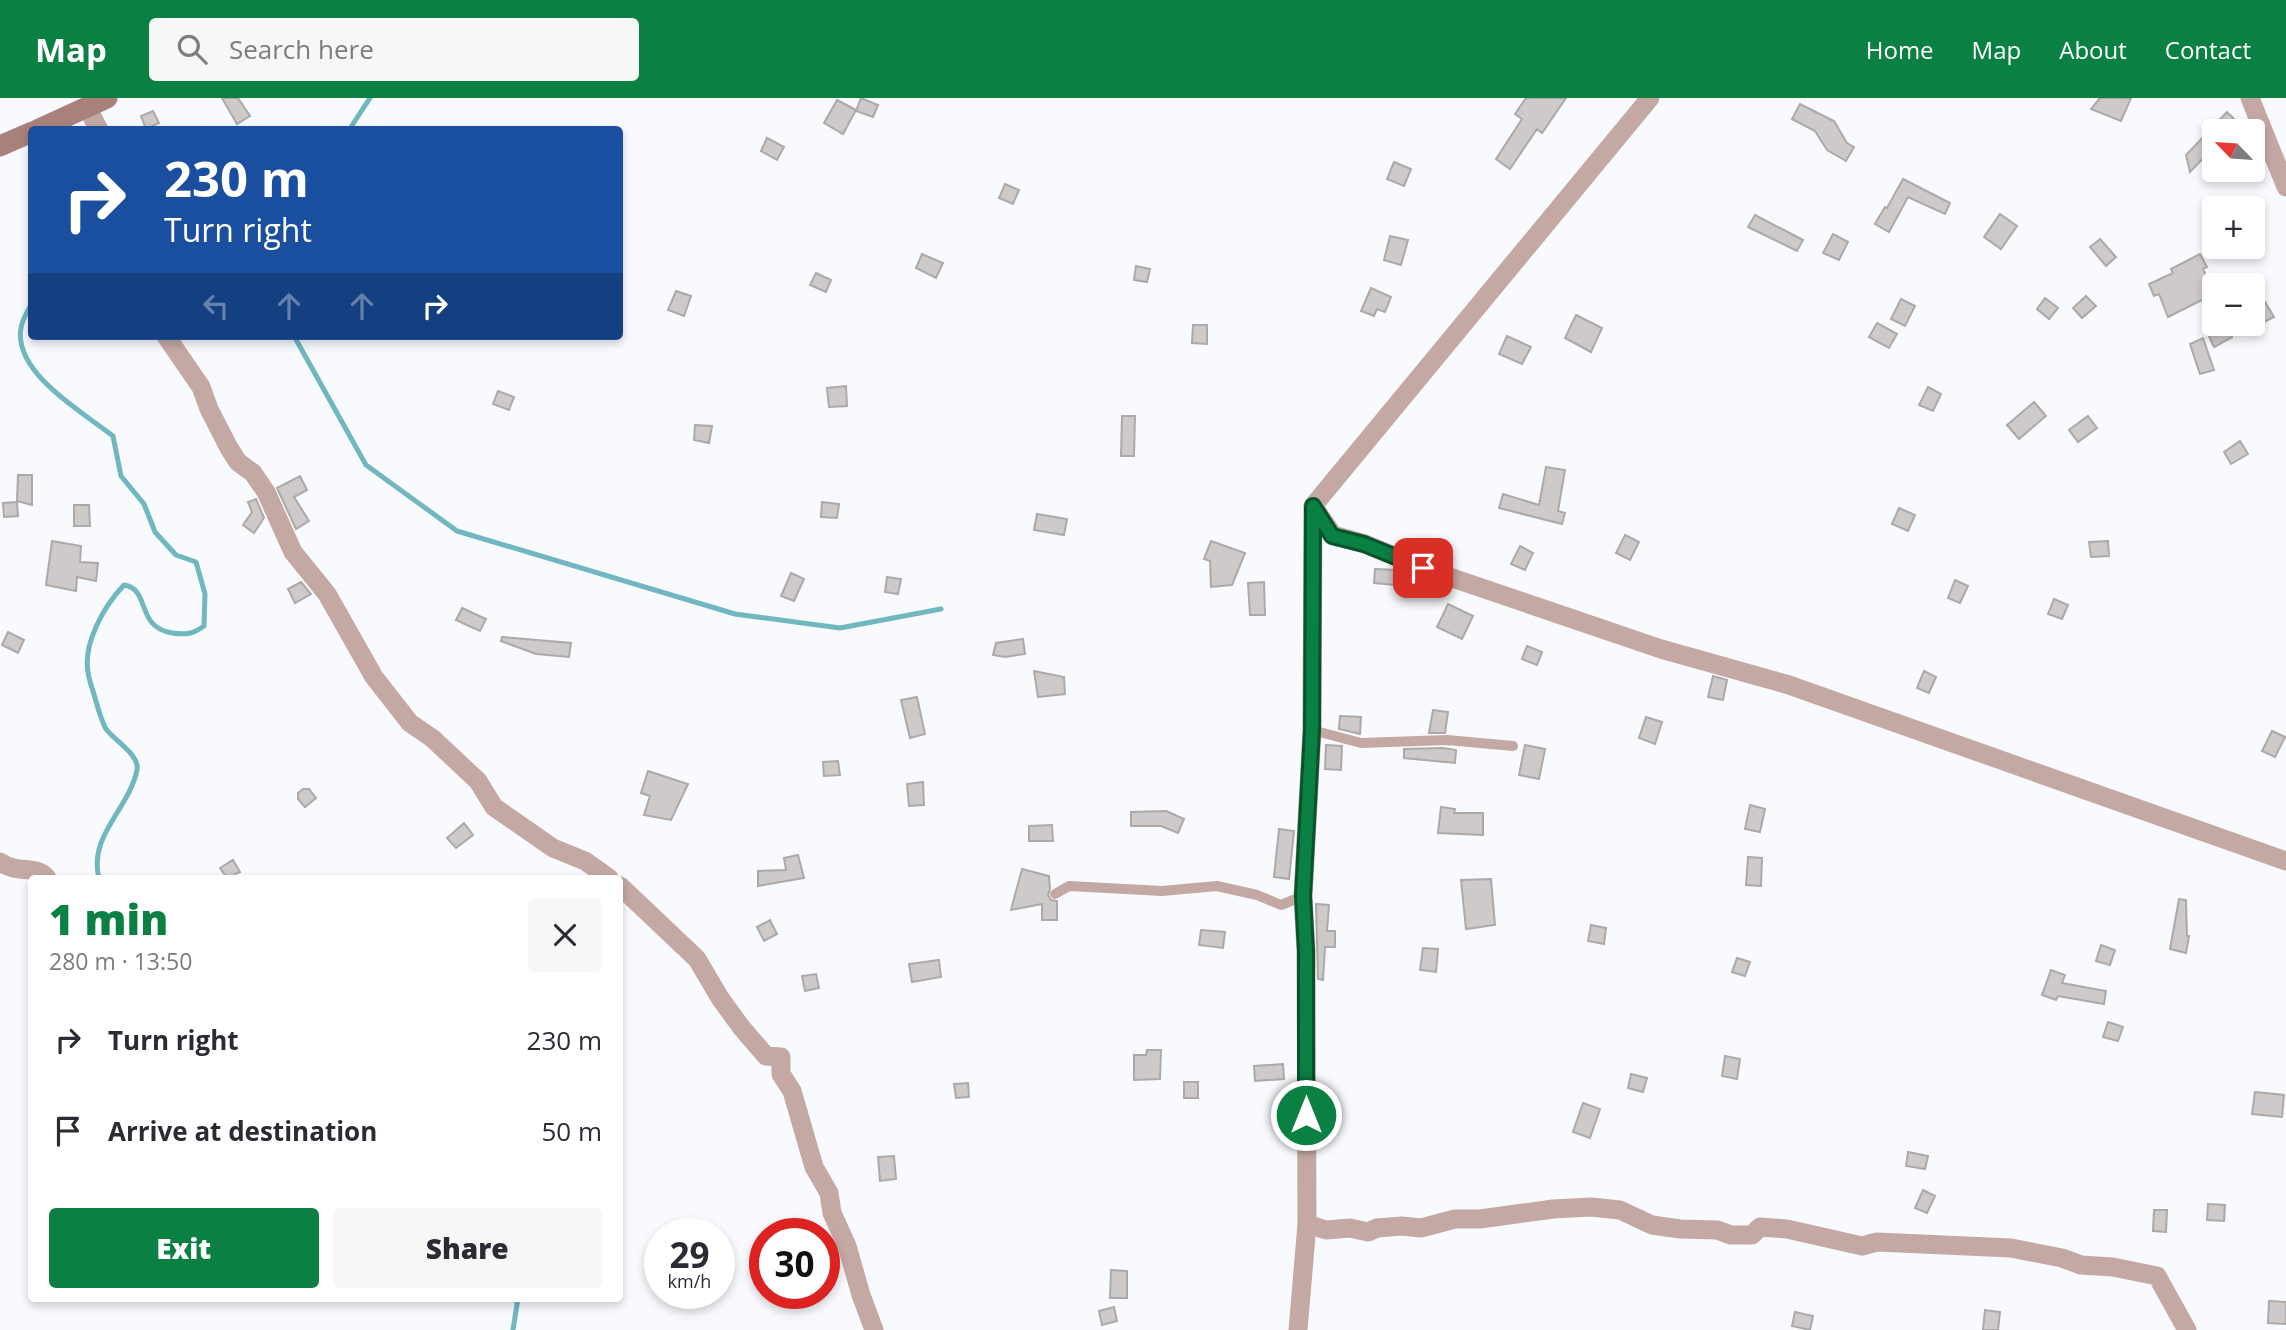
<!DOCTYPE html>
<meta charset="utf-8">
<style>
body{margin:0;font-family:"Open Sans",sans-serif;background:#f7f7f7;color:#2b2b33;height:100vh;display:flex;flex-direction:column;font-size:26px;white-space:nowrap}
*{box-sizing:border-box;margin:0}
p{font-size:23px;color:#7c7c81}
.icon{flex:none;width:38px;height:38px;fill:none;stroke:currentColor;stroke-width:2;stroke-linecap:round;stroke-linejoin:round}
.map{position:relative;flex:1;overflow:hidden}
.details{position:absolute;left:28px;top:777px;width:595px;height:427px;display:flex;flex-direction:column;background:#fff;border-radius:7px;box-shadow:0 4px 10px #0003}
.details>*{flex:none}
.guide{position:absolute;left:28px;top:28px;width:595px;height:214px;border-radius:7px;box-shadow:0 4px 10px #0003;background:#1a4fa0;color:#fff;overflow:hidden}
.needle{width:46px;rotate:295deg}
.buttons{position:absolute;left:2202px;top:21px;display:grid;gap:14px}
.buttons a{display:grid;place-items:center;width:63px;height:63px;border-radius:7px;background:#fff;box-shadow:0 4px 10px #0003;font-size:35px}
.speed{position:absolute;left:644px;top:1120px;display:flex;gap:14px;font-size:35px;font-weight:700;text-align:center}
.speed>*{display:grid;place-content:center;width:91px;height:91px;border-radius:50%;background:#fff;box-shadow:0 4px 10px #0003;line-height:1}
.speed small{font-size:18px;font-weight:400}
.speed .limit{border:10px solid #d22;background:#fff;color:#111}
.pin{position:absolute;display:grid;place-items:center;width:60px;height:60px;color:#fff;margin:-30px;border-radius:14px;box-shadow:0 4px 10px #0006}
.me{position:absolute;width:77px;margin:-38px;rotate:0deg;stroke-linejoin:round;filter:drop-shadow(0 0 5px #0008)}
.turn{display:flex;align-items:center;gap:24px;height:147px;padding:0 21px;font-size:32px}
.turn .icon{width:91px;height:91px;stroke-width:2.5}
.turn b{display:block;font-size:49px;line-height:60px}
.lanes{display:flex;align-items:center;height:66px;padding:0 21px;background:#0003;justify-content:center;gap:35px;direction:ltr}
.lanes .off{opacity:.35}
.round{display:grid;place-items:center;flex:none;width:74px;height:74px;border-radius:7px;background:#f7f7f7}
.summary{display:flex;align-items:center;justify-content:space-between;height:119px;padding:0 21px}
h1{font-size:42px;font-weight:800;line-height:52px;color:#0b8043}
.button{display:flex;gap:14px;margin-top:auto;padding:14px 21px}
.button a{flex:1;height:80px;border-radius:7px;background:#0b8043;color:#fff;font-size:28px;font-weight:800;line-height:80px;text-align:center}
.button a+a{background:#f7f7f7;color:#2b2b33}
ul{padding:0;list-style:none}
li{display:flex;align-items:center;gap:21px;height:91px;padding:0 21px}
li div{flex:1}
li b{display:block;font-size:26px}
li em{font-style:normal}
header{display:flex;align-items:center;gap:42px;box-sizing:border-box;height:98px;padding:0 35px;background:#0b8043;color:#fff}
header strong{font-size:33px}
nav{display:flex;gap:38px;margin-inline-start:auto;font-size:24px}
.search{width:490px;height:63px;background:#f7f7f7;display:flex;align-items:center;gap:18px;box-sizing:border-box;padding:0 24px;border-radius:7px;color:#7c7c81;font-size:26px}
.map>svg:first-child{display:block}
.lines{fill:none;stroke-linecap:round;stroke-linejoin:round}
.stream{stroke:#70b7c0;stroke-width:5}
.building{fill:#cecac9;stroke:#ada9a9;stroke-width:2}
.lane{stroke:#c4a8a4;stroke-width:10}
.street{stroke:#c4a8a4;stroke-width:19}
.secondary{stroke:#a8817b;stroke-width:21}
.route-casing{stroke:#07532c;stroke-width:18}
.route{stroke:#0b8043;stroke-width:12}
</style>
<header>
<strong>Map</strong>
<div class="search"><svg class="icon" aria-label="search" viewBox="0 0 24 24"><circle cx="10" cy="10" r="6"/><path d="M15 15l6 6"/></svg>Search here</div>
<nav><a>Home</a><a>Map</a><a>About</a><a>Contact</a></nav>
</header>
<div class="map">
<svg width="2286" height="1232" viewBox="0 0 2286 1232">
<rect width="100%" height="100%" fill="#f9fafd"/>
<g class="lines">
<path class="stream" d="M349 32 370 0
M32 205C28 212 22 222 21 230 13 275 84 315 113 338L121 378 144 406 155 434 176 457 196 464 205 496 204 528C193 536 186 537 172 535 135 529 151 491 124 487 104 508 83 545 88 574 89 583 93 592 95 600 98 610 101 622 106 631 115 643 140 657 137 672 129 711 88 738 99 780
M294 238 366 367 457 433 735 516 840 530 941 511
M513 1232 518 1200"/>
</g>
<path class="building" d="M222 0H238L250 18 237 26Z
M861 0 878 7 873 19 856 13Z
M1526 0H1566L1542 35 1537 31 1510 71 1496 61 1522 21 1515 16Z
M2100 0H2131L2121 23 2091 11Z
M837 2 856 12 843 36 824 25Z
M1800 6 1834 23 1847 45 1854 49 1846 63 1827 52 1815 33 1792 21Z
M153 13 159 25 146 31 141 18Z
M2227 14 2235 22V27L2229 33H2214V49L2190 74 2186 57Z
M767 40 784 49 777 62 761 53Z
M1394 64 1411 71 1404 88 1387 81Z
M1903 81 1950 105 1945 116 1908 99 1889 134 1875 126 1885 109 1887 110Z
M1005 86 1019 92 1013 106 999 100Z
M2000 116 2017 128 2001 151 1984 139Z
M1755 117 1803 142 1797 153 1748 129Z
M1833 136 1848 144 1839 162 1823 155Z
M1390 138 1408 142 1401 167 1384 162Z
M2100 141 2116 159 2106 168 2090 149Z
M922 156 943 165 936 180 916 170Z
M2200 156 2207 169 2203 171 2214 196 2168 219 2159 196 2154 198 2149 186 2173 175 2171 171Z
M1136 168 1150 171 1147 184 1134 182Z
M816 175 831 182 826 194 810 187Z
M2252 182 2274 219 2260 226 2252 209Z
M1371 190 1391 199 1385 214 1377 211 1374 218 1361 213Z
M676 193 691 198 684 218 668 212Z
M2086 198 2096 208 2082 220 2073 210Z
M2045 200 2058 210 2049 221 2037 211Z
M1901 201 1915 208 1905 228 1891 221Z
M1576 217 1602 230 1591 254 1565 240Z
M1877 225 1897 236 1889 250 1869 239Z
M1193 227H1207V246L1192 245Z
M2221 227H2226L2232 239 2214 249 2207 234Z
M1507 238 1531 249 1522 266 1499 256Z
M2203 240 2214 272 2200 276 2190 246Z
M846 288 847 308 829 309 827 290Z
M1928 289 1941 296 1933 313 1919 307Z
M498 293 514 299 509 312 493 306Z
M2034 304 2046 318 2019 341 2007 327Z
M1122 318H1135L1134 358H1121Z
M2088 318 2097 330 2078 344 2069 332Z
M695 327 712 328 709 345 694 342Z
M2240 343 2248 356 2231 366 2224 354Z
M1546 369 1565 372 1558 413 1565 415 1562 426 1499 410 1503 396 1539 407Z
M18 377H32V407L17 403Z
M300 378 307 392 294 399 309 423 296 431 277 390Z
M256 401 264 420 254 435 243 427 252 414 248 404Z
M17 404 18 418 4 419 3 405Z
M822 404 839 406 837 420 821 419Z
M74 407H89L90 428H74Z
M1899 410 1915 417 1908 433 1892 426Z
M1037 416 1067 421 1064 437 1034 432Z
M1625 437 1639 444 1630 462 1616 455Z
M52 443 81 448 80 464 98 465 96 483 77 479 76 493 46 487Z
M1211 443 1245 455 1232 487 1211 489 1210 463 1204 461Z
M2108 443 2109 458 2091 459 2089 444Z
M1520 448 1533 455 1525 472 1511 466Z
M1375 471 1396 472 1395 487 1374 485Z
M791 475 804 481 794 503 781 498Z
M887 479 901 481 898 496 885 494Z
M1955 482 1968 488 1960 505 1948 500Z
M301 484 311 496 295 505 288 491Z
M1264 484 1265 517H1250L1248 485Z
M2054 501 2068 507 2062 521 2048 516Z
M1448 506 1473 518 1462 541 1437 529Z
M462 510 486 521 480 533 456 522Z
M8 534 24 542 18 555 2 547Z
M502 539 571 545 569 559 536 556 501 543Z
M1023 541 1025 556 1005 559 993 557 996 545Z
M1527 548 1542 554 1537 567 1522 561Z
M1034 573 1064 579 1065 596 1038 599Z
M1924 573 1936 579 1929 595 1917 590Z
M1713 578 1727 582 1723 602 1708 599Z
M917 599 925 636 910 640 901 602Z
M1433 612 1448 614 1445 635H1429Z
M1340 618 1361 619 1360 636 1339 631Z
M1646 619 1662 624 1655 646 1639 640Z
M2272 633 2285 639 2275 659 2262 653Z
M1326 647 1342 648 1341 672 1325 671Z
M1525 647 1545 651 1539 681 1519 677Z
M1443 650 1456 652 1455 665 1404 660V651Z
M838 663 840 677 824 678 823 664Z
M648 673 688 686 671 722 644 717 650 698 641 695Z
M923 684 924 707 909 708 907 686Z
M303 691H309L316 700 305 709 298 701V695Z
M1750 707 1765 711 1760 734 1745 731Z
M1441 709 1455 711 1454 715H1483V737L1438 735Z
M1166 713 1184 721 1178 735 1161 728H1131V714Z
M464 725 473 737 456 750 447 740Z
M1052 727 1053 743H1029V728Z
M1279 731 1294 733 1289 781 1274 779Z
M798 757 804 780 758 788V773L786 772 784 760Z
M1748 759 1762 760 1761 788 1746 787Z
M233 762 240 774 227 780 220 770Z
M1022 771 1049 778 1050 791 1048 797 1051 802 1057 803V822H1042V806L1011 812Z
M1491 781 1495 827 1466 831 1461 782Z
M2179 801 2186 802 2187 838H2189L2186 855 2170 851Z
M1316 806 1329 807 1327 833H1335V849H1325L1323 882 1318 881Z
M770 822 777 836 764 843 757 829Z
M1591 827 1606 830 1604 846 1588 843Z
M1201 832 1225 834 1223 850 1199 847Z
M2101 847 2115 852 2110 867 2096 863Z
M1423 850 1438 851 1436 874 1420 872Z
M1737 860 1750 864 1745 878 1732 874Z
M939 862 941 879 912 884 909 866Z
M2051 872 2065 877 2062 885 2106 893 2104 906 2058 898 2056 902 2042 897Z
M816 876 819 890 805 893 802 878Z
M2108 924 2123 929 2118 943 2103 939Z
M1147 952H1161L1160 981 1134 982V957H1146Z
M1725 958 1740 961 1737 981 1722 978Z
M1283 966 1284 981 1255 983 1254 968Z
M1631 976 1647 980 1643 994 1628 990Z
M1184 984H1198V1000H1184Z
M968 985 969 999 956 1000 954 986Z
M2255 994 2284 997 2282 1019 2252 1016Z
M1583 1005 1600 1011 1590 1040 1573 1034Z
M1908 1054 1928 1058 1925 1071 1906 1068Z
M894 1058 896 1081 880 1083 878 1059Z
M1923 1092 1935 1098 1927 1115 1915 1110Z
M2208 1106 2225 1107 2224 1123 2207 1122Z
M2154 1112H2167L2166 1134 2153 1133Z
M1111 1172 1127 1173V1200H1110Z
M2269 1203 2286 1204V1226L2268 1225Z
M1114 1209 1117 1223 1102 1227 1099 1213Z
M1985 1212 2000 1214 1998 1232H1983Z
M1795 1214 1813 1218 1810 1232 1792 1228Z"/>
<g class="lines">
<path class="lane" d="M1312 632 1361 645 1447 642 1513 648
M1055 796 1069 788 1162 793 1217 788 1257 797 1281 807 1303 798"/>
<path class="street" d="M1650 0 1313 408 1333 437 1365 446 1423 470 1661 551 1789 587 2286 763
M2250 0 2286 89
M87 9 99 32
M166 238 201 289 209 311 229 350 238 364 253 375 266 394 293 454 327 496 374 579 410 625 432 640 478 683 494 709 553 750 585 763 609 780
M0 764C19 777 36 766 47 780
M620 788 697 861 720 900 741 929 766 958 781 959V976L792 993 814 1069 829 1095 832 1115 847 1148 861 1197 874 1232
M1307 1126 1326 1132 1350 1130 1368 1134 1377 1130 1402 1128 1421 1130 1455 1121H1480L1553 1111 1591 1109 1620 1112 1652 1127 1680 1131 1717 1132 1731 1137H1752L1760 1129 1787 1131 1862 1148 1877 1144 2011 1150 2062 1160 2081 1167 2113 1169 2157 1178 2187 1232
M1298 1232 1307 1126 1306 853 1303 798 1312 632 1313 408"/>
<path class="secondary" d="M37 32 107 0
M0 48 32 34"/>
</g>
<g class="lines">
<defs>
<path id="route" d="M1306 1017V853L1303 798 1312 632 1313 408 1332 438 1364 446 1423 470"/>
</defs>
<use href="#route" class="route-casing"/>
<use href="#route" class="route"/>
</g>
</svg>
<div class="buttons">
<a><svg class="needle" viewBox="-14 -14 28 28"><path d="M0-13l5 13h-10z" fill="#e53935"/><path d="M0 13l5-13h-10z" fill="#7c7c81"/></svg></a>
<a>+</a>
<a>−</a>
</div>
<div class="speed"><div>29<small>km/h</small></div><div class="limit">30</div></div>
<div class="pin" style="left:1423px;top:470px;background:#d93025"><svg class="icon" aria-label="arrive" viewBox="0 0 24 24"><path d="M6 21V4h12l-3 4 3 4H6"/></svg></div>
<svg class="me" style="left:1306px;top:1017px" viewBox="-20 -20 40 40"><circle r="17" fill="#0b8043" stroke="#fff" stroke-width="3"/><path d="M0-11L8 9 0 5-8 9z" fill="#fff"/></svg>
<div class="guide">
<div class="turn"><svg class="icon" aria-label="right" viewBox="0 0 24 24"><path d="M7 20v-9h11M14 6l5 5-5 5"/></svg><div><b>230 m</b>Turn right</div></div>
<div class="lanes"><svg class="icon off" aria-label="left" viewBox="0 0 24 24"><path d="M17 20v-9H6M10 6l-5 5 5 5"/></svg><svg class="icon off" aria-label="ahead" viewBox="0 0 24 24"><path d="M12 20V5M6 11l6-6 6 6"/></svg><svg class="icon off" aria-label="ahead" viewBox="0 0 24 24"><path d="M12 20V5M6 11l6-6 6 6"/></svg><svg class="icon" aria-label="right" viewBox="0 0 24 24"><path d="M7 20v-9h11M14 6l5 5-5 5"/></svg></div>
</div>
<section class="details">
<div class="summary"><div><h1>1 min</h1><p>280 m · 13:50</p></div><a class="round"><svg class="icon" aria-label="close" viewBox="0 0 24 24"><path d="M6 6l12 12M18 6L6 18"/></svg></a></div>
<ul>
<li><svg class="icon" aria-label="right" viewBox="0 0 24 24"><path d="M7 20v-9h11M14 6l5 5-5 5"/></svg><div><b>Turn right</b></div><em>230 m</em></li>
<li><svg class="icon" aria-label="arrive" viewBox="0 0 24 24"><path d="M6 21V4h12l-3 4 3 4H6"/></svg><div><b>Arrive at destination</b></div><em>50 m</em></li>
</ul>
<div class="button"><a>Exit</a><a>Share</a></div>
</section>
</div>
